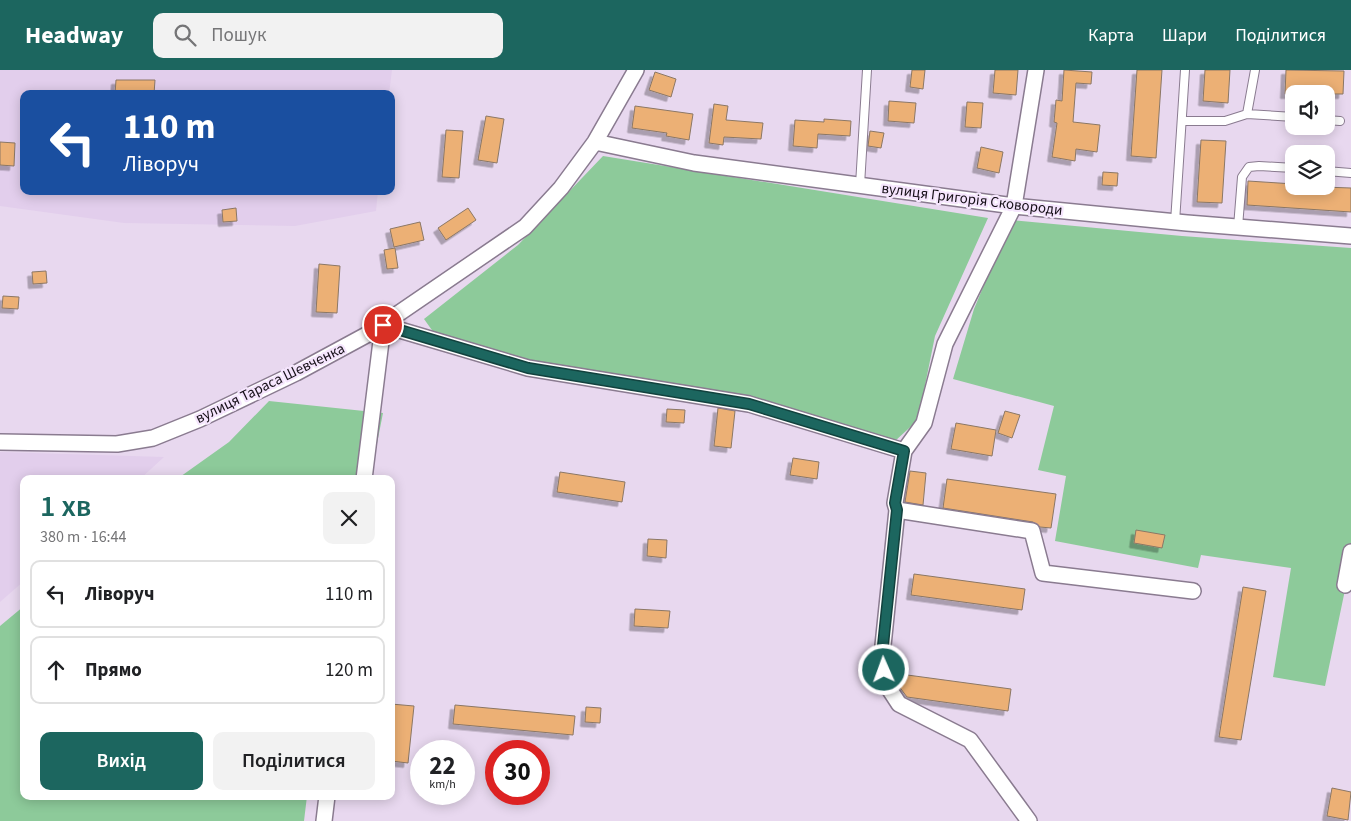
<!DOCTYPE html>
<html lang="uk">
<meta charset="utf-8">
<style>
body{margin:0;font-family:"Source Sans 3",sans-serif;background:#f2f2f2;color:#202124;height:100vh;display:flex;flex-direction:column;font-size:19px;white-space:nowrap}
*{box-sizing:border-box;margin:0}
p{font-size:16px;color:#757577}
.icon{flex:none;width:28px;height:28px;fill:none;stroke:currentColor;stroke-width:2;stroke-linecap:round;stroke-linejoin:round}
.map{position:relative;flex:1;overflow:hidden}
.sheet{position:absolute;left:20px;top:405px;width:375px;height:325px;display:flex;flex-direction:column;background:#fff;border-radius:10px;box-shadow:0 2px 12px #0003}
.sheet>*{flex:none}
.hud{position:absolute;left:20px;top:20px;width:375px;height:105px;border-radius:10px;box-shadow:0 2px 12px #0003;background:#1a4fa0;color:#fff;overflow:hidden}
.fabs{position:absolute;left:1285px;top:15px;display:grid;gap:10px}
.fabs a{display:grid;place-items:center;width:50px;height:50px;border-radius:10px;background:#fff;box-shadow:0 2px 12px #0003;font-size:25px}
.speed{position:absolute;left:410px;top:670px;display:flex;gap:10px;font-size:25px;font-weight:700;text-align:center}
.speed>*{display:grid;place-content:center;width:65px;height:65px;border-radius:50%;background:#fff;box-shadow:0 2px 12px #0003;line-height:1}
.speed small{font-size:12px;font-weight:400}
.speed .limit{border:8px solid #d22;background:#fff;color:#111}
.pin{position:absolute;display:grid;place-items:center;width:42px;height:42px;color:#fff;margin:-21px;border:2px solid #fff;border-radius:50%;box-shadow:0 1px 5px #0007}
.me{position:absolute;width:55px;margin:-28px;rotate:358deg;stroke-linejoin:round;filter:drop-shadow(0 0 4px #0008)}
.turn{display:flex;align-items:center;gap:18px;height:105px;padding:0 20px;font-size:22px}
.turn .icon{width:65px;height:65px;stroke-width:2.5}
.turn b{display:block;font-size:35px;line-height:42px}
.round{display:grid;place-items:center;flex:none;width:52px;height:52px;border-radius:10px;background:#f2f2f2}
.summary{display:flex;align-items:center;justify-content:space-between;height:85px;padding:0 20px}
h1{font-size:30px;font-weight:600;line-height:38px;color:#1c665f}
.primary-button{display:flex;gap:10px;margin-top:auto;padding:10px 20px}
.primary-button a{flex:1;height:58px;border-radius:10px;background:#1c665f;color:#fff;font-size:20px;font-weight:600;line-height:58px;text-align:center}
.primary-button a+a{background:#f2f2f2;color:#202124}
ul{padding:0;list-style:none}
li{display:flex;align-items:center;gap:15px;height:68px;margin:0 10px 8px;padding:0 10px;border:2px solid #e0e0e0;border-radius:10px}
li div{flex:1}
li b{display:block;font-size:19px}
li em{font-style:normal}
header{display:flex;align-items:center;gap:30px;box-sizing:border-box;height:70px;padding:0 25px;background:#1c665f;color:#fff}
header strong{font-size:24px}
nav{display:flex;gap:28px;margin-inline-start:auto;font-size:18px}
.search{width:350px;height:45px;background:#f2f2f2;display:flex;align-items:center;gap:12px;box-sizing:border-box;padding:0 18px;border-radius:10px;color:#757577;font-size:19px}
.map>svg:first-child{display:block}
.built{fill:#e2ceec}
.green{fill:#8dca9a}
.building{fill:#ecb075;stroke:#8b7765;filter:url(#shadow)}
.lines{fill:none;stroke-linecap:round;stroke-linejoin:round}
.lane-casing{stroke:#8a7b90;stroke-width:10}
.street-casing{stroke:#8a7b90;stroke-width:18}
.lane{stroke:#fff;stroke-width:8}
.street{stroke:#fff;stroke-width:15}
.route-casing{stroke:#12423e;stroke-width:12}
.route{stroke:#1c665f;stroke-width:9}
.labels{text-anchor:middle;stroke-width:4.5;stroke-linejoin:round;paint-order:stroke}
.street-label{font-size:15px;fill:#150f17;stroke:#f5e5fd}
</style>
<header>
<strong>Headway</strong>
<div class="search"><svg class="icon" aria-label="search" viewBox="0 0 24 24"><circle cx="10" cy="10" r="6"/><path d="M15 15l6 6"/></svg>Пошук</div>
<nav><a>Карта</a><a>Шари</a><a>Поділитися</a></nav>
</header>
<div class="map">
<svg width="1351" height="751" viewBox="0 0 1351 751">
<defs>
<filter id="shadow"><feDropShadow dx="-4.5" dy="4.5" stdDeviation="0" flood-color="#0004"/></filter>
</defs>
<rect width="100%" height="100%" fill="#e8d8ef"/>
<path class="built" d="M0 0H392L389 24H24V121H378L376 141 295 156 124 153 0 136Z
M0 382 164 387 140 409H24V511L0 532Z"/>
<path class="green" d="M603 86 988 148 935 266 918 350 895 371 826 355 587 313 434 263 424 249 518 175Z
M1011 150 1182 166 1351 178V491L1325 616 1273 607 1291 498 1201 485 1198 498 1055 471 1066 406 1038 400 1054 336 953 309 974 239Z
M269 331 383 343 370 409H177L229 372Z
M24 536V726H307L304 751H0V556Z"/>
<path class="building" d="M912 0H925L923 19 910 17Z
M995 0H1018L1016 25 993 23Z
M1064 0 1092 2 1091 14 1076 13 1073 52 1100 55 1097 82 1076 79 1075 91 1052 87 1057 53 1054 52 1056 30 1062 31Z
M1137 0H1162L1156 88 1131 86Z
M1205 0H1230L1228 33 1203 31Z
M1286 0 1344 1 1343 24H1285Z
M655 2 676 9 671 27 649 20Z
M116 10H155L154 24H115Z
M889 31 916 33 914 53 888 51Z
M967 32 983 33 981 58 965 57Z
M714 34 728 36 726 50 763 53 761 69 724 67 723 75 709 73Z
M635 36 693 44 689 70 666 66 667 63 632 58Z
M486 46 504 49 497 93 478 90Z
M824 49 851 51 850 66 818 64 817 78 793 76 795 50 824 52Z
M446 60 463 61 459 108 442 107Z
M870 61 884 63 881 78 868 76Z
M1201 70 1226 71 1222 133 1197 132Z
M0 72 15 73 14 96 0 95Z
M981 77 1003 82 999 103 977 98Z
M1103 102 1118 103 1117 116 1102 115Z
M1248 111 1294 114V116L1351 118V142L1247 135Z
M236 138 237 151 223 152 222 140Z
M468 138 476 150 446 170 438 158Z
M420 152 424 170 394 177 390 159Z
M395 178 398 198 387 199 384 180Z
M319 194 340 196 337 243 316 242Z
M46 201 47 213 33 214 32 202Z
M3 226 19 227 18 239 2 238Z
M718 338 735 341 731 378 714 376Z
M667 339 685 340 684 353 666 352Z
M1005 341 1020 345 1012 368 998 363Z
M956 353 996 360 992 386 951 379Z
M793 388 819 392 817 409 790 405Z
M910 401 926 403 923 435 905 432Z
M560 402 625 412 622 432 557 422Z
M947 409 1056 424 1051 458 1040 457 1033 452 943 438Z
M1136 460 1165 465 1162 478 1134 473Z
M648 469 667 470 666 488 647 486Z
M914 504 1025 519 1022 540 911 525Z
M1243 517 1266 521 1241 670 1219 667Z
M635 539 670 541 668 558 634 556Z
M900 604 1011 619 1008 641 907 627 898 615Z
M391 634 414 636 408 693 391 691Z
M455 635 575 646 573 665 453 654Z
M586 637 601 638 600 653 585 652Z
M1332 718 1351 722 1348 750 1327 746Z"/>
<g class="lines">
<defs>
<path id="lane" d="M1247 44 1255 0
M1326 50 1340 51
M1182 51H1225L1247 44 1294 47
M1326 101 1351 103
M860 115 867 0
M1175 152 1185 0
M1238 157 1242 107 1249 97 1259 96 1294 98"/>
<path id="street" d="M595 72 694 93 1014 136 1187 153 1351 166
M0 372 117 374 153 368 200 349 296 303 370 263 525 157 561 118 595 72 636 0
M904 381 895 433 897 440 882 585 886 614 899 634 970 670 1029 751
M364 409 383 255 528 298 749 334 904 381 924 353 945 274 1014 136 1036 0
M897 440 1032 461 1043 503 1193 521
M1345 515 1351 482
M324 751 327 726"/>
</defs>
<use href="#lane" class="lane-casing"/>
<use href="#street" class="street-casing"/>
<use href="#lane" class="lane"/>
<use href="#street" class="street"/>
</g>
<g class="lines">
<defs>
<path id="route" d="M383 255 528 298 749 334 904 381 895 433 897 440 882 585 884 600"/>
</defs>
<use href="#route" class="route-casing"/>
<use href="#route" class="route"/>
</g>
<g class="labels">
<g class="street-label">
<text transform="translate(972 129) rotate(7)" y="5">вулиця Григорія Сковороди</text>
<text transform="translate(270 313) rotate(-26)" y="5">вулиця Тараса Шевченка</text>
</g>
</g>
</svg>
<div class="fabs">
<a><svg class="icon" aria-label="sound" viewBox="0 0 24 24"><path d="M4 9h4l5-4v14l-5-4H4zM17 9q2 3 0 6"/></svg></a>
<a><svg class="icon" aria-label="layers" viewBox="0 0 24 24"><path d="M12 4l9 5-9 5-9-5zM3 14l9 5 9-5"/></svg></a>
</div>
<div class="speed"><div>22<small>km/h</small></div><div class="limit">30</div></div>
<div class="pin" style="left:383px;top:255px;background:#d93025"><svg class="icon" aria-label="arrive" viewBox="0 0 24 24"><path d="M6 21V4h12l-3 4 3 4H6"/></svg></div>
<svg class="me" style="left:884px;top:600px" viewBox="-20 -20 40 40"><circle r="17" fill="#1c665f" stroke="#fff" stroke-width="3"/><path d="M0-11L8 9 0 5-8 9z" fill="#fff"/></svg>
<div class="hud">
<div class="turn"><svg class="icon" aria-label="left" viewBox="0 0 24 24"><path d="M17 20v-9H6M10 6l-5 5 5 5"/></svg><div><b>110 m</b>Ліворуч</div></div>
</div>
<section class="sheet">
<div class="summary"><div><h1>1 хв</h1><p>380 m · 16:44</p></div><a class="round"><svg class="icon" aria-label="close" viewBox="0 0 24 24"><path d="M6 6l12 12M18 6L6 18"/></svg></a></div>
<ul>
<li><svg class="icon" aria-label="left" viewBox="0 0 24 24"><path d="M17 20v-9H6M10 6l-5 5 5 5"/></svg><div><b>Ліворуч</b></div><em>110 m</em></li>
<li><svg class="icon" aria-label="ahead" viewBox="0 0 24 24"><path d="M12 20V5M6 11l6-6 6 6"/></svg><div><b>Прямо</b></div><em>120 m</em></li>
</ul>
<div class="primary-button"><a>Вихід</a><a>Поділитися</a></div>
</section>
</div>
